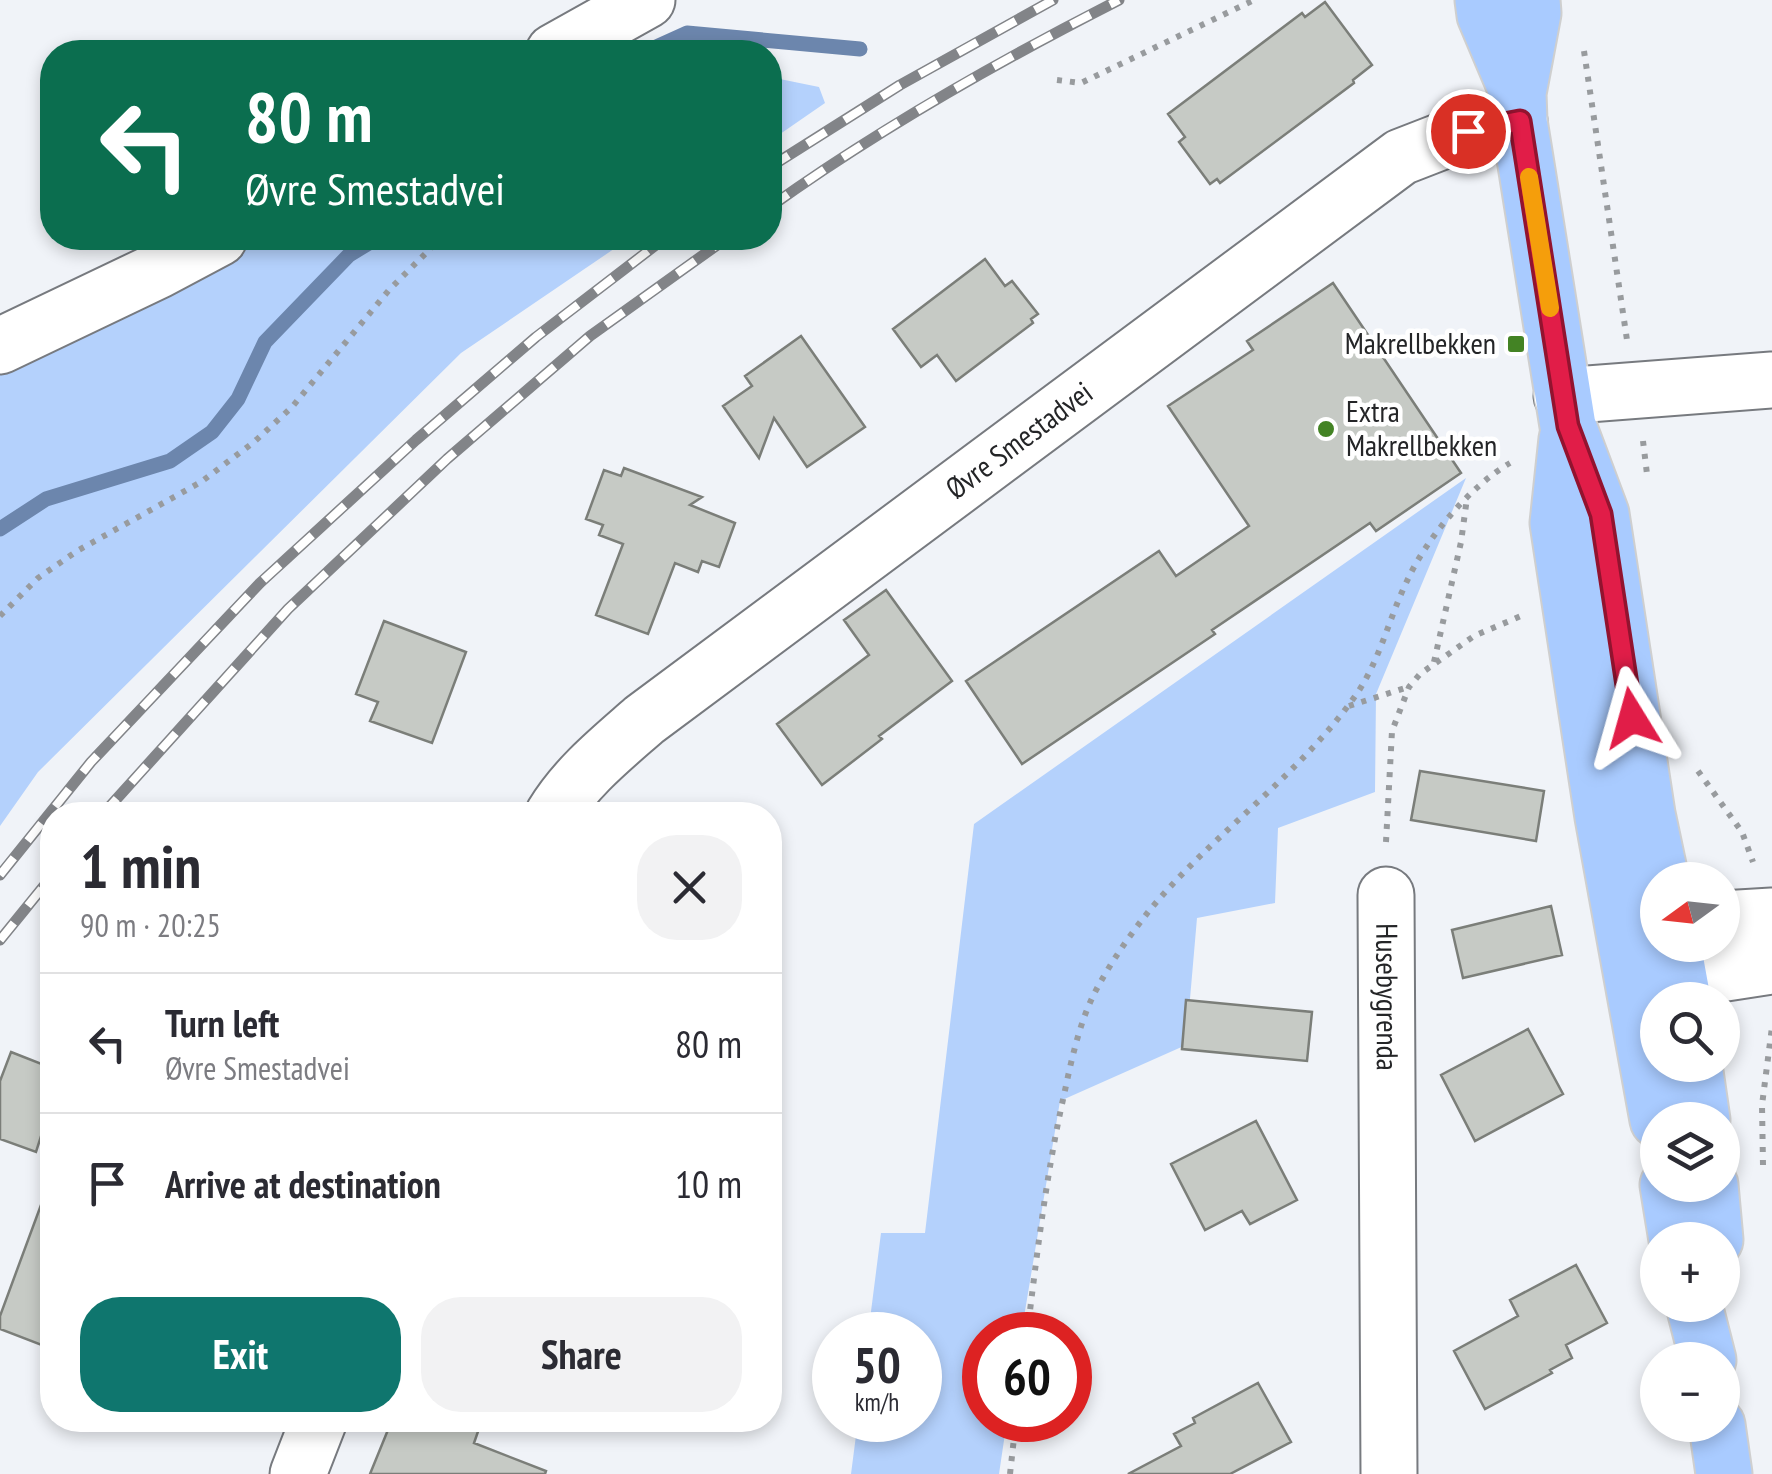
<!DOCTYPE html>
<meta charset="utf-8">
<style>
body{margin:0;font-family:"PT Sans Narrow",sans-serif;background:#f2f2f3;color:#2b2b33;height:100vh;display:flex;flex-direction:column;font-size:38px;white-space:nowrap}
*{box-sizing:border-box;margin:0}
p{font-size:32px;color:#7c7c81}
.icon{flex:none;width:55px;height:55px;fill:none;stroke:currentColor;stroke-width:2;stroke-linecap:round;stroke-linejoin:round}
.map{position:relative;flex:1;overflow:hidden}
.details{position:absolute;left:40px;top:802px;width:742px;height:630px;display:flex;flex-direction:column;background:#fff;border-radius:40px;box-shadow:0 5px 15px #0003}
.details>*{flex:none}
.banner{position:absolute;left:40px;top:40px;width:742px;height:210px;border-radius:40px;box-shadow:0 5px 15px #0003;background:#0b6e4f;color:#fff;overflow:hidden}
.needle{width:65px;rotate:255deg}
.buttons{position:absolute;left:1640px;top:862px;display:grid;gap:20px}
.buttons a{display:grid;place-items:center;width:100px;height:100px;border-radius:50%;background:#fff;box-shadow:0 5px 15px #0003;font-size:50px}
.speed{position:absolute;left:812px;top:1312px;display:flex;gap:20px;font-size:50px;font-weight:700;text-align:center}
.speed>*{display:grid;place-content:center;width:130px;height:130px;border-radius:50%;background:#fff;box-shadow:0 5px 15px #0003;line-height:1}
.speed small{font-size:25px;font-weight:400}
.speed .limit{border:15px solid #d22;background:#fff;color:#111}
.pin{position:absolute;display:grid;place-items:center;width:85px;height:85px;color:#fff;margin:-42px;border:5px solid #fff;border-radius:50%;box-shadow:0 2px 10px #0007}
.me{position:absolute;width:110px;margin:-55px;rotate:352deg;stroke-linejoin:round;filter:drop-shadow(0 0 8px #0008)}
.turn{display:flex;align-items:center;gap:35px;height:210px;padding:0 40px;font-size:45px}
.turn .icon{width:130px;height:130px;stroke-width:2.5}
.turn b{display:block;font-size:70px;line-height:85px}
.round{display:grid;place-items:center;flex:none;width:105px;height:105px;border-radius:40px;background:#f2f2f3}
.overview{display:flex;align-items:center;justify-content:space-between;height:170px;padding:0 40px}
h1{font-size:60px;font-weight:700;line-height:75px}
.primary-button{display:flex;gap:20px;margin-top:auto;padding:20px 40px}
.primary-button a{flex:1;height:115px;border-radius:40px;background:#0f766e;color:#fff;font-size:40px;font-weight:700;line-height:115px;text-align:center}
.primary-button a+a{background:#f2f2f3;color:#2b2b33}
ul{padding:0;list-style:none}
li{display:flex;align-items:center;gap:30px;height:140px;padding:0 40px;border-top:2px solid #e1e1e2}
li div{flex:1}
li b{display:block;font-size:38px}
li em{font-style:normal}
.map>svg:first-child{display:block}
.green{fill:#b4d1fc}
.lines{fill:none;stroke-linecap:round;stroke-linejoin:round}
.stream{stroke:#6c86ad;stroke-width:15}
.building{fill:#c6cac5;stroke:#7b7e79;stroke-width:2.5}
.minor-casing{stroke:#777a7f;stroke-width:59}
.major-casing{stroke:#cfcfcf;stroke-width:59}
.path{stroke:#989b9e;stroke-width:6;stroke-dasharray:5 8;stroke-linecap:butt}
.minor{stroke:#fff;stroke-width:55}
.major{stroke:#a9cbff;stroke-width:55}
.rail-casing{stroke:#828488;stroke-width:11}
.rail{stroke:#fff;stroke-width:8;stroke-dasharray:22;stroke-linecap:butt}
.route-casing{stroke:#92132f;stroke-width:25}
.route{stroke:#e11d48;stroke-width:18}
.slow{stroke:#f59e0b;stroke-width:18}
.poi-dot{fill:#438324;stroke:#fff;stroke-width:4}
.labels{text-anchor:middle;stroke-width:9;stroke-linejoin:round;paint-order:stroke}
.poi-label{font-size:30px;fill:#242527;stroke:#fff;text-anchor:end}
.street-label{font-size:30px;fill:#242527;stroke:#fff}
</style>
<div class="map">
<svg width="1772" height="1474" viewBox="0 0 1772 1474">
<rect width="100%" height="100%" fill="#f0f3f8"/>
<path class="green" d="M770 77 819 87 825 103 770 141Z
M249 238H630L461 353 38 772 0 826V368Z
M1466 478 1376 694 1375 792 1278 828 1275 903 1197 918 1186 1045 1060 1101 1021 1335H985V1420H1007L999 1474H851L858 1420H920V1335H868L881 1233H925L974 824Z"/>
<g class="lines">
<path class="stream" d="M645 52 687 33 860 49
M0 529 46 499 170 461 212 432 238 399 265 342 349 255 377 238"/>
</g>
<path class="building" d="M1325 2 1372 65 1353 80 1354 83 1220 183 1217 179 1210 184 1179 142 1185 137 1168 114 1302 13 1305 17Z
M985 259 1005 286 1012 281 1038 314 1031 319 1033 323 956 381 937 355 921 367 893 329Z
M1333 283 1461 473 1376 531 1370 523 1212 630 1215 634 1022 764 966 681 1159 551 1176 576 1249 526 1168 406 1253 350 1247 341Z
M801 336 865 427 807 467 774 418 759 458 723 406 752 386 745 376Z
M624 468 702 497 690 505 735 523 719 567 702 561 698 572 675 563 648 634 596 615 623 544 599 535 603 525 586 519 604 470 621 476Z
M886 590 952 681 879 736 882 739 822 785 777 724 869 655 844 620Z
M384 621 466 652 432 743 370 721 378 702 356 694Z
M1420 771 1544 791 1536 841 1411 820Z
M1551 906 1562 955 1463 978 1452 930Z
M1186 1000 1312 1012 1307 1061 1182 1049Z
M1528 1029 1563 1094 1475 1141 1441 1075Z
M11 1052 52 1068V1134L43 1130 36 1152 0 1139V1081Z
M1256 1121 1297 1200 1250 1224 1242 1211 1205 1230 1171 1164Z
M48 1186 52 1187V1349L0 1329V1316Z
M1576 1265 1607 1323 1566 1345 1572 1358 1550 1370 1552 1373 1485 1409 1454 1351 1518 1316 1510 1300Z
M1258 1383 1291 1442 1230 1474H1128L1181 1446 1174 1434 1195 1423 1193 1418Z
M392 1420H482L474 1443 546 1471 545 1474H370Z"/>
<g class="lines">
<defs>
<g id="minor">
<path d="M554 52 647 0"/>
<path d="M0 346 157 271 219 238"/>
<path d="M1562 396 1772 380"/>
<path id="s1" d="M553 815C576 777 611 749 644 720L1401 157 1468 131 1519 121"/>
<path id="s2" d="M1386 895 1389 1474"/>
<path d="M1722 919 1772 916"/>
<path d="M1635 961 1680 980 1772 966"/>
<path d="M298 1474 319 1420"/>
</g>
<path id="major" d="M1483 0 1485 15 1518 93
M1532 0 1533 13 1518 93 1519 121 1568 426 1601 514 1647 814 1661 880
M1567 439 1558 523 1603 817 1658 1120
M1673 945 1683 1000
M1694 1065 1702 1120
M1668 1185 1677 1240
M1710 1185 1715 1240
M1694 1305 1708 1360
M1717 1425 1724 1474"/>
</defs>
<use href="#minor" class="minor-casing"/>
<use href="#major" class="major-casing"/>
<path class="path" d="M1584 51 1627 340
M1057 80 1081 83 1254 0
M1643 441 1647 474
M0 616 38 578 77 551 201 482 254 442 292 407 389 290 441 238
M1434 662 1461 542 1467 498
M1349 706 1408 687
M1698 771 1742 832 1753 862
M1386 842 1392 731 1409 687 1420 674 1474 636 1521 616
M1763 1165 1762 1105 1772 1027
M1027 1335C1037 1254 1046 1175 1064 1095 1071 1062 1079 1024 1094 994 1109 965 1129 936 1149 911 1213 833 1300 776 1358 692 1381 657 1389 618 1407 581 1426 539 1470 486 1510 463
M1010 1474 1016 1420"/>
<use href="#minor" class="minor"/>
<use href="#major" class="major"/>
<defs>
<path id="rail" d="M770 167 900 85 1053 0
M770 207C879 129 999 61 1119 0
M102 815 288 609 447 459 590 336 727 238
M0 875 91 762 260 583 416 440 536 337 665 238
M0 940 52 876"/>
</defs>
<use href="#rail" class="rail-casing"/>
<use href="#rail" class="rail"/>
</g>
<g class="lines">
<defs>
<path id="route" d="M1468 131 1520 121 1568 426 1601 514 1632 718"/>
</defs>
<use href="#route" class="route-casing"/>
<use href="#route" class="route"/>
<path class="slow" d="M1529 177 1550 308"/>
</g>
<g class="poi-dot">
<rect x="1506" y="334" width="20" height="20" rx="5"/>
<circle cx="1326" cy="429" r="10"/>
</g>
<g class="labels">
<g class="poi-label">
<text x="1496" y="354">Makrellbekken</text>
<text x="1346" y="422" text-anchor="start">Extra<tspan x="1346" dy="34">Makrellbekken</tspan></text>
</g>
<g class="street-label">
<text dy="10" stroke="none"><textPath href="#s1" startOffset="600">Øvre Smestadvei</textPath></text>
<text dy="10" stroke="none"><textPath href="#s2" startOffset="102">Husebygrenda</textPath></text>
</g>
</g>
</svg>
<div class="buttons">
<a><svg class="needle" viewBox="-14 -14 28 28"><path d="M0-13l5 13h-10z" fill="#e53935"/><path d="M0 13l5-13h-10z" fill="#7c7c81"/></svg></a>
<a><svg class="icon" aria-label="search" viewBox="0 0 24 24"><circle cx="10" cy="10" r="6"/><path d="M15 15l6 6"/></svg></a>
<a><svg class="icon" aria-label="layers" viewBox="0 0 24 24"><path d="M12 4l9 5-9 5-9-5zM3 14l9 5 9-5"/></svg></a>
<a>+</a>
<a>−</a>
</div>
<div class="speed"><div>50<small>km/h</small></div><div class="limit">60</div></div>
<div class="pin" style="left:1468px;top:131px;background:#d93025"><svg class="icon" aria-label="arrive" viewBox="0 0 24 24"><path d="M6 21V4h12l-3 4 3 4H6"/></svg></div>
<svg class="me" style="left:1632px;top:718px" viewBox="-20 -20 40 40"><path d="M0-17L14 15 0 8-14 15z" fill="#e11d48" stroke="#fff" stroke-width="4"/></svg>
<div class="banner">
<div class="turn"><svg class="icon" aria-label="left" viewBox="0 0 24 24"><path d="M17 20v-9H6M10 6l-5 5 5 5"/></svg><div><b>80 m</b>Øvre Smestadvei</div></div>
</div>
<section class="details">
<div class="overview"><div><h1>1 min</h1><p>90 m · 20:25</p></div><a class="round"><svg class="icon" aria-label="close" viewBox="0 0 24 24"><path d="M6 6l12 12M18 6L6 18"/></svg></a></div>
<ul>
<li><svg class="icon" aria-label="left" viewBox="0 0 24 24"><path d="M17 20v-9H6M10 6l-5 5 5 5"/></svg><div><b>Turn left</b><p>Øvre Smestadvei</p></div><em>80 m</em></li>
<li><svg class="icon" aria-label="arrive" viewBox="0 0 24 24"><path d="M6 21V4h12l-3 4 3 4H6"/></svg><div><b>Arrive at destination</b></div><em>10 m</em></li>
</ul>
<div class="primary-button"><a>Exit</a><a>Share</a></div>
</section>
</div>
